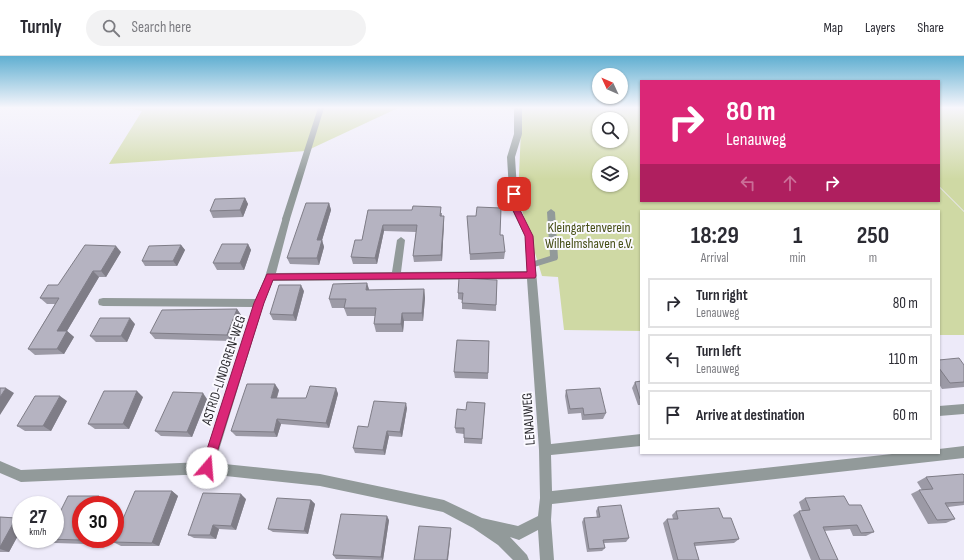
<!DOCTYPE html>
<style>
body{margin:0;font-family:"Sofia Sans Condensed",sans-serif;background:#f2f2f3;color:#2b2b33;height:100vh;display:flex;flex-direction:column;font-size:15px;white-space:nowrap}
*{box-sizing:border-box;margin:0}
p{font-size:13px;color:#7c7c81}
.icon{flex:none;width:22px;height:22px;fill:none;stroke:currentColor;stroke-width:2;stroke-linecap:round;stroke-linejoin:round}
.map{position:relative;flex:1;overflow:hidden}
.drawer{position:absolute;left:640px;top:154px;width:300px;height:244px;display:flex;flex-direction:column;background:#fff;border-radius:0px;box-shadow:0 1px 3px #0004}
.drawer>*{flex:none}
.top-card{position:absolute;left:640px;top:24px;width:300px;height:122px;border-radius:0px;box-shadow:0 1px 3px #0004;background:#db2777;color:#fff;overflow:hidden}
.needle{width:26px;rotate:314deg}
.controls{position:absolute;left:592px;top:12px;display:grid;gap:8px}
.controls a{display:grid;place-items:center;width:36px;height:36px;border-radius:50%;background:#fff;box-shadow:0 1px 3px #0004;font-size:20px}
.speed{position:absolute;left:12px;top:440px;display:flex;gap:8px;font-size:20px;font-weight:700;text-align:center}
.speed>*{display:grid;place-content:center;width:52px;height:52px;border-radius:50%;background:#fff;box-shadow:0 1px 3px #0004;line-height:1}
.speed small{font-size:10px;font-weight:400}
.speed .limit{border:6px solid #d22;background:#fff;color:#111}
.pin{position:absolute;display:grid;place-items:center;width:34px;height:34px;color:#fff;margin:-17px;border-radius:8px;box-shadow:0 2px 6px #0006}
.me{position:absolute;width:44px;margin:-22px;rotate:18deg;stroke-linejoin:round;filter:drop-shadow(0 0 3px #0008)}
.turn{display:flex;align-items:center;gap:14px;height:84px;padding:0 20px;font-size:18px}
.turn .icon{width:52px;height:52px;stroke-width:2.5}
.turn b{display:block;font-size:28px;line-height:34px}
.lanes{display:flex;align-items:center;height:38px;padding:0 20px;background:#0003;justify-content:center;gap:20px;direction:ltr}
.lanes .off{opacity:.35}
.eta{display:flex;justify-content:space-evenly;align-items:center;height:68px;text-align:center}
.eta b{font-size:24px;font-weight:700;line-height:28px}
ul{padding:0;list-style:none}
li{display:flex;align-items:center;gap:12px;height:50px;margin:0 8px 6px;padding:0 12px;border:2px solid #e1e1e2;border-radius:0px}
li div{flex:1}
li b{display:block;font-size:15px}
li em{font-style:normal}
header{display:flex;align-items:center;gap:24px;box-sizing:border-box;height:56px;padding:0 20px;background:#fff;border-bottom:1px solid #e1e1e2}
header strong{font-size:19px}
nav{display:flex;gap:22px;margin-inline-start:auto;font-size:14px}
.search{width:280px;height:36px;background:#f2f2f3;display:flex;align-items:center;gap:10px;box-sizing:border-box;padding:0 14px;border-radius:22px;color:#7c7c81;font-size:15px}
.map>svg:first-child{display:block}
.green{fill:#cfd9a4;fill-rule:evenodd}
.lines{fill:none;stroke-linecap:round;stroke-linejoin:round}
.service{fill:#929a9a;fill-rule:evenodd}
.minor{fill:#929a9a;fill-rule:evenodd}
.wall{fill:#9c9aa6}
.shaded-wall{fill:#7f7d87}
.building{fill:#b5b3c1;stroke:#7f7d87}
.route{fill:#db2777;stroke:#8e194d}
.labels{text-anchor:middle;stroke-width:4;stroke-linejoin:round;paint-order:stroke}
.park-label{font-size:14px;fill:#464e16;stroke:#faf9ff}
.street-label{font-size:14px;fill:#29282d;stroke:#faf9ff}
</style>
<header>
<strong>Turnly</strong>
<div class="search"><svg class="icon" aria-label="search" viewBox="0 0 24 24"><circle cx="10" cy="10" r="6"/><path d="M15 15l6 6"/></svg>Search here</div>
<nav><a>Map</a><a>Layers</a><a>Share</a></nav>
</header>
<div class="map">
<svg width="964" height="504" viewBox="0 0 964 504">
<rect width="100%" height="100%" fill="#edeaf9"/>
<path class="green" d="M127 52H398L306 95 109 108 142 55Z
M522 52H641V145H939V131L964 156V279H939V155H641V275L564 274 558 221 542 220 518 141ZM599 63H621V85H599ZM599 107H621V129H599Z
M939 52H964V155L939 130Z"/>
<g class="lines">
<path class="service" d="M318 52H324L290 163 289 165H283L282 163Z
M551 153 555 156 558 202 557 204 531 212 528 211 527 209 528 207 550 200 547 156Z"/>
<path class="minor" d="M514 52H522V78L515 101 518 150 533 180 551 388 641 378V390L551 399 552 435 901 397H939V393L964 390V402L552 448 551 464 554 504H540L538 474 519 484 510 481 527 499 529 504H513L498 489 473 472 443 456 320 430 207 418 21 426 0 417V405L21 414 203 406 253 251 103 250 99 249 98 246 99 243 103 242 256 243 265 221 283 161H289L290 163 276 217 392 216 397 184 401 181 405 184 401 216 527 215 525 180 510 150 507 101 514 78ZM527 223 539 394 540 442 538 460 518 470 482 462 444 444 320 418 215 407 264 247 273 225Z
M964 348V358L939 360V350Z"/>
</g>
<path class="wall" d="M245 142 248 148 243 161 213 162 210 155Z
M329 147 331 154 322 184 324 191 319 209 290 208 287 202Z
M368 154 442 157V160L444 166 442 205 414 206 413 200 416 176 384 175 377 208H353L351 201 362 184Z
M476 160 500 179 505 196 504 203 470 204 468 167Z
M248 188 251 194 244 214H217L213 207Z
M181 189 185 194 177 210H145L142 205Z
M121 196 106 221H99L67 275 74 281 64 298 35 299 28 293 55 248H47L40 242 58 229Z
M497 224 496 255 462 253V244L458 243V237Z
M424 233 425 242 423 265H404L403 276H376L374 268 375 260H347L344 252H332L329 243 369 234Z
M304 235 296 265 273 264 270 258Z
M237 253 241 259 231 285 155 283 150 277Z
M135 268 127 286H96L90 280Z
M489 285 488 323 455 322 454 316Z
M939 304 964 309V331L942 333 939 328Z
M641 325V349H638L632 332 635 326Z
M336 332 338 338 329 372 281 368 277 381 236 380 231 375 279 334 277 342H306Z
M566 334 606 357 603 363 582 364 581 357 568 358 565 340Z
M143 341 129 373H95L88 368Z
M207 343 192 381 161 380 155 375Z
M67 345 51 375H25L17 370Z
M485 347 482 388 464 387V378L456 377 455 372 466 354Z
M407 352 402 381 389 380 385 399 355 397 353 392 368 371Z
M964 419V449L948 451 955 463 946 467 928 468 911 438 919 434H922L917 426 926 421Z
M172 435 178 440 159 490H121L113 486Z
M99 440 107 445 87 488 55 487 46 483Z
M805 442 849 449 874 476 866 480H853L850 473 824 475 838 504H811L793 459 799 455H802L799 446Z
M246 443 236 474 219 473 216 483 194 482 188 479Z
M311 444 315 448 308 478 273 476 268 473Z
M598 451 629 482 626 486 604 487 605 492 602 495 587 496 582 466 584 462H597L596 455Z
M676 455 723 462 739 483 734 487 695 490 699 504H673L663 467 667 463H673L672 459Z
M0 461 16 462 21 464V474L9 496H0Z
M389 464 383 504 336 503 333 499Z"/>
<path class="shaded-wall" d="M245 142 248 148 243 161 240 154Z
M329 147 331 154 320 191 317 184Z
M444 160V166L442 205 441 199Z
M383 169 384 175 377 208 375 202Z
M322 184 324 191 319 209 317 202Z
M248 188 251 194 244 214 240 207Z
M181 189 185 194 177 210 173 205Z
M116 190 121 196 106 221 101 215Z
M93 215 99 221 67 275 74 281 64 298 57 293V275Z
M367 227 370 236 366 234Z
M301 229 304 235 296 265 293 259Z
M424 233 425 242 423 265 422 257Z
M237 253 241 259 231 285 227 279Z
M402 257 404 265 403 276 401 268Z
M130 262 135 268 127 286 121 280Z
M275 328 279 334 275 347 271 342Z
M6 332 14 337 0 359V341Z
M336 332 338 338 329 372 326 367Z
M137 335 143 341 129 373 123 368Z
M203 337 207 343 192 381 187 376Z
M60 340 67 345 51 375 43 370Z
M406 347 407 352 402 381 400 376Z
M277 363 281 368 277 381 274 376Z
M387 375 389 380 385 399 383 394Z
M172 435 178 440 159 490 152 487Z
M241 438 246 443 236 474 231 470Z
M99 440 107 445 105 449H95Z
M311 444 315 448 308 478 304 475Z
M387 460 389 464 383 504 381 501Z
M16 462 21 464V474L9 496 0 493V491Z
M213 469 219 473 216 483 210 479Z
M451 472V476L448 504H447Z
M81 480V483H89L87 488 79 484Z"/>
<path class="building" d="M245 142 240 154 210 155 215 143Z
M306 147H329L317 184H322L317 202H287Z
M413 150 441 151 440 160H444L441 199 413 200 417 169H383L375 202 351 201 355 184H362L368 154H412Z
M477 151 501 152 500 179H503L505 196 470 198 467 160H476Z
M222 188H248L240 207H213Z
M85 189 116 190 101 215H93L57 275H67L57 293H28L59 242H40L48 229H58Z
M181 189 173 205H142L149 190Z
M459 222 497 224 496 249 462 247 463 237H458Z
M367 227 366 234 424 233 422 257H402L401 268H374L376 252H344L346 243H329L333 228Z
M279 229H301L293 259 270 258Z
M237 253 227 279 150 277 162 254Z
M100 262H130L121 280H90Z
M457 284 489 285 488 317 454 316Z
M959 302 964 309V326L950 327 939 312V304Z
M641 325V343H640L635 326Z
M247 328H275L271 342H306L310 330 336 332 326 367 277 363 274 376 231 375Z
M0 332H6L0 341Z
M600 332 606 357 584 359 583 352 570 353 566 334Z
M104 335H137L123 368H88Z
M173 336 203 337 187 376 155 375Z
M35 340H60L43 370H17Z
M374 345 406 347 400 376 387 375 383 394 353 392 358 370 368 371Z
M467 346 485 347 482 383 464 382V372H455L457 353 466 354Z
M963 418 964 419V446L945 447 955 463 937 464 919 434 933 433 926 421Z
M135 435H172L152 487 113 486Z
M203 437 241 438 231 470 213 469 210 479H188Z
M68 440H99L95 449H81V480L79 484 46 483H55V466Z
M844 440 849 449H861L874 476 861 477 857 469 823 471 838 504H820L799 455 810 454 805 442Z
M277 442 311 444 304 475 268 473Z
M621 449 629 482 603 484 605 492 589 493 584 462 600 461 598 451Z
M719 452 723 462H731L739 483 694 487 699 504H678L667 463H678L676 455Z
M341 458 387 460 381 501 333 499Z
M0 461 16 462 0 491Z
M419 470 451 472 447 504H414Z"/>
<linearGradient id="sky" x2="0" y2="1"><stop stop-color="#60afd1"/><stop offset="0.42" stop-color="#f7f6fc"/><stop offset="1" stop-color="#f7f6fc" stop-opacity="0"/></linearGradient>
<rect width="964" height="123" fill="url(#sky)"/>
<path class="route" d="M514 135 517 138 518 150 533 180 536 220 535 222 273 224 264 247 212 412 211 416 207 418 203 416 201 412 254 247 267 218 527 216 525 180 511 150 510 138Z"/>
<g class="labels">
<g class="park-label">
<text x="589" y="176">Kleingartenverein<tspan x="589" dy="16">Wilhelmshaven e.V.</tspan></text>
</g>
<g class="street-label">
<text transform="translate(223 314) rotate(-72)" y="5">ASTRID-LINDGREN-WEG</text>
<text transform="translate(528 363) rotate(-94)" y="5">LENAUWEG</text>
</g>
</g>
</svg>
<div class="controls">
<a><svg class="needle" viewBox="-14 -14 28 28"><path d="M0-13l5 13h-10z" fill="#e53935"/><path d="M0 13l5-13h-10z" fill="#7c7c81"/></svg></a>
<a><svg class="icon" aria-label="search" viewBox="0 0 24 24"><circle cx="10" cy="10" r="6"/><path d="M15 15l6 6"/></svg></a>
<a><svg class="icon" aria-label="layers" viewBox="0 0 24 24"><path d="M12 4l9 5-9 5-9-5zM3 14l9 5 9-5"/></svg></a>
</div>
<div class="speed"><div>27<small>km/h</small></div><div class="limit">30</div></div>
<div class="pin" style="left:514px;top:138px;background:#d93025"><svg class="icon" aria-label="arrive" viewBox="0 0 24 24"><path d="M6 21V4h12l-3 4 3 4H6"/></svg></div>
<svg class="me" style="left:207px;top:412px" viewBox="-20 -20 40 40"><circle r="19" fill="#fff"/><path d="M0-13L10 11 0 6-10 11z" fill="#db2777"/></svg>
<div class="top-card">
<div class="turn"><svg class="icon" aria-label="right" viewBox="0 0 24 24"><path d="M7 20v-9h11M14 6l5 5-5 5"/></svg><div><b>80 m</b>Lenauweg</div></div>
<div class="lanes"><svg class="icon off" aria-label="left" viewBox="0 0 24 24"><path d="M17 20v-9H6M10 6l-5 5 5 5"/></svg><svg class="icon off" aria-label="ahead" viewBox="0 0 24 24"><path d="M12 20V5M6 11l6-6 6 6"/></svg><svg class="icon" aria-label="right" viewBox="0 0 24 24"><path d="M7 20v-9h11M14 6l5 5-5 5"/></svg></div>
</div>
<section class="drawer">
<div class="eta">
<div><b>18:29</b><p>Arrival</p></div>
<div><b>1</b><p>min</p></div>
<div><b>250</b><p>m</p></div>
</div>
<ul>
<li><svg class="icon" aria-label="right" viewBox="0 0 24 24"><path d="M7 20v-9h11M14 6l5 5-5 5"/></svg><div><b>Turn right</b><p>Lenauweg</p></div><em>80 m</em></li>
<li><svg class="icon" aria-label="left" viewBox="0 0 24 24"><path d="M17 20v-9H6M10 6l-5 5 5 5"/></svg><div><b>Turn left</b><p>Lenauweg</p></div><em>110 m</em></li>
<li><svg class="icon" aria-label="arrive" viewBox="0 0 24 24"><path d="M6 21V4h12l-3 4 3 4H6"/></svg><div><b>Arrive at destination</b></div><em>60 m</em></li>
</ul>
</section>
</div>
